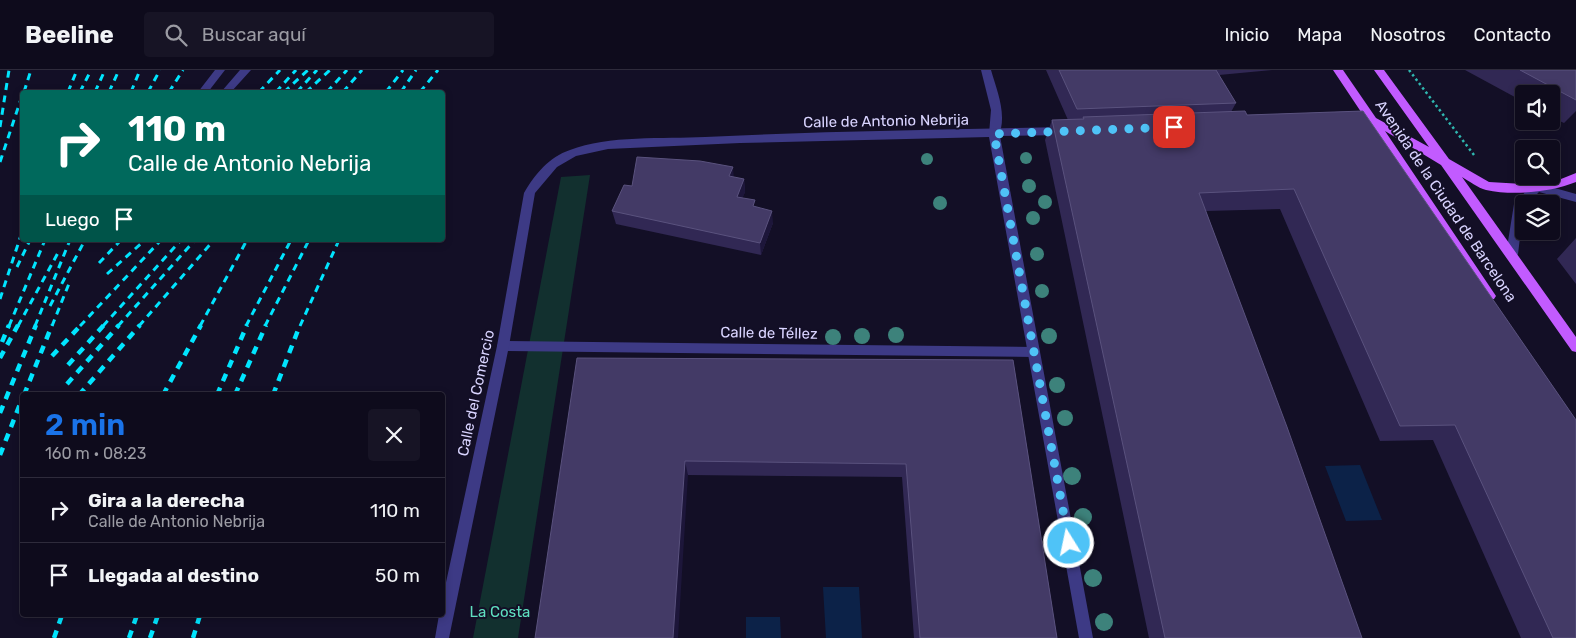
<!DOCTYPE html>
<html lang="es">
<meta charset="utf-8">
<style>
body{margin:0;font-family:Rubik,sans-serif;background:#171425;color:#f1f3f6;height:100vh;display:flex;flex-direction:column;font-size:19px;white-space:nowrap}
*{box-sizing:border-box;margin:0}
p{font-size:16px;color:#9b9ba3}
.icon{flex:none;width:28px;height:28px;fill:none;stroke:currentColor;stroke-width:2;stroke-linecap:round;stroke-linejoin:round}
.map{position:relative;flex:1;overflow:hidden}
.details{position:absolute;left:20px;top:322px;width:425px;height:225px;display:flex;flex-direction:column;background:#0e0b1c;border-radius:5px;box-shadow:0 2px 8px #0003,0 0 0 1px #2e2b3b}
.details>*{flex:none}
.guide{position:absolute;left:20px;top:20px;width:425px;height:152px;border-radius:5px;box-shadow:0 2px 8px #0003,0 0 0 1px #2e2b3b;background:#00695c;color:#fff;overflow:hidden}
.fabs{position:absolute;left:1515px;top:15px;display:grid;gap:10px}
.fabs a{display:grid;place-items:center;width:45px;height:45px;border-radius:5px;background:#0e0b1c;box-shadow:0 2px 8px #0003,0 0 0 1px #2e2b3b;font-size:25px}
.pin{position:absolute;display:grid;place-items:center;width:42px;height:42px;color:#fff;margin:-21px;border-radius:10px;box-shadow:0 2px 8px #0006}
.me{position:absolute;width:55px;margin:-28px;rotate:350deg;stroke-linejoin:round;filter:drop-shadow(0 0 4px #0008)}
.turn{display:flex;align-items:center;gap:18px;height:105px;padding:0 25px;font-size:22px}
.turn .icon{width:65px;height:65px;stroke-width:2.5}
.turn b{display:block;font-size:35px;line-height:42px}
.then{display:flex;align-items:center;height:48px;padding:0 25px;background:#0003;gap:10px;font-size:19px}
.round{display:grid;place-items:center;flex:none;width:52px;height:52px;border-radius:5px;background:#171425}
.head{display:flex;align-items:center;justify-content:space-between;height:85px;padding:0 25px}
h1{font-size:30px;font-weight:600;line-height:38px;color:#1a73e8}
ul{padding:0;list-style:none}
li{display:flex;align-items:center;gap:15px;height:65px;padding:0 25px;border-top:1px solid #2e2b3b}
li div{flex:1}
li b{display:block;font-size:19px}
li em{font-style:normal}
header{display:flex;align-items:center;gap:30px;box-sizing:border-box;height:70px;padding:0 25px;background:#0e0b1c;border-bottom:1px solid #2e2b3b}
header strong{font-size:24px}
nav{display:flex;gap:28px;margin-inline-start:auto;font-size:18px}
.search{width:350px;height:45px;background:#171425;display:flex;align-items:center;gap:12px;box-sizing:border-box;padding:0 18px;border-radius:5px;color:#9b9ba3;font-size:19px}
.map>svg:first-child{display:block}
.green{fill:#12302f}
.water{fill:#0c2248}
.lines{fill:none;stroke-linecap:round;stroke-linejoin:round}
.path{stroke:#2fb8b0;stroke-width:2.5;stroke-dasharray:2.5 3;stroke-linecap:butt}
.service{fill:#3d3a85;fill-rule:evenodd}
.pedestrian{fill:#3d3a85;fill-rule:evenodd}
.minor{fill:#3d3a85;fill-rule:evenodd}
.primary{fill:#c25bff;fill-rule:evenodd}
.rail-far1{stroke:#00e5ff;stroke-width:3;stroke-dasharray:7 5.5;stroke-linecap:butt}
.rail{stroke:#00e5ff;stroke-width:4.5;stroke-dasharray:8 7;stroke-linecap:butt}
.tree{fill:#3d827b}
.wall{fill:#312854}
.shaded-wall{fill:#1d163a}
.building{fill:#433a66;stroke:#5a527e}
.route{stroke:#4fc3f7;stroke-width:9;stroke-dasharray:0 16.2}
.labels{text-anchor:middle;stroke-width:4;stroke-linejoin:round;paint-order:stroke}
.street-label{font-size:15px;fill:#d9d4ff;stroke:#130f26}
.park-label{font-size:15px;fill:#5fe0c0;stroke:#130f26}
</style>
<header>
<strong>Beeline</strong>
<div class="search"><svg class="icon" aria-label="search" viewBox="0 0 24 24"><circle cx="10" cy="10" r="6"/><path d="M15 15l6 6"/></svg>Buscar aquí</div>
<nav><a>Inicio</a><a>Mapa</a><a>Nosotros</a><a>Contacto</a></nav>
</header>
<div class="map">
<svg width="1576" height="568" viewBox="0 0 1576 568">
<rect width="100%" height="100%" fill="#130f26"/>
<path class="green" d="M590 105 518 568H473L561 107Z"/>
<path class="water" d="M1360 395 1382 450 1346 451 1325 396Z
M823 517H859L862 568H826Z
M746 547H780L781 568H746Z"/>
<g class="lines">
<path class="path" d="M1409 0 1474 85"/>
<path class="service" d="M215 0H225L208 22H198Z
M240 0H251L231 22H221Z
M981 0H991C997 21 1008 46 998 67L994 68 989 64 991 40Z"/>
<path class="pedestrian" d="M503 271 1034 277 1038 278 1040 282 1038 286 1034 287 503 281 499 280 497 276 499 272Z"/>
<path class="minor" d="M1064 57 1069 61 1064 65 1000 66 1093 568H1079L989 67 740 73 608 79 576 86 557 97 535 123 509 276 449 568H435L439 545H442V531L497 276 524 123C535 104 549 87 570 80 608 65 664 69 705 67 824 61 944 60 1064 57Z
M1537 113 1576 124V132L1539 122 1527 134H1524L1518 184 1516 187H1508L1506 184 1514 134 1533 114Z"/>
<path class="primary" d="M1333 0H1343L1376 48 1429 77 1374 0H1384L1449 89 1489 112 1523 114 1556 111 1576 103V112C1551 122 1514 126 1486 120 1478 118 1469 111 1462 107L1576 267V282L1572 281 1441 95 1385 61 1494 223 1496 226 1494 229H1486Z"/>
<path class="rail-far1" d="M24 22 31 0
M68 22 77 0
M80 22 91 0
M95 22 105 0
M109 22 119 0
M131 22 140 0
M148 22 160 0
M169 22 183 0
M259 22 280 0
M276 22 296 0
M284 22 308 0
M297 22 317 0
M306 22 330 0
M327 22 347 0
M343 22 362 0
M386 22 403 0
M401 22 416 0
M420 22 438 0
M0 57 9 0
M0 92 22 26
M99 193 121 170
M17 197 30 170
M107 204 145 170
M0 229 22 162
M50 236 85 170
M9 256 45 170
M18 256 59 181
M35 256 70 170
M52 256 70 211
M80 256 161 170
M103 256 181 170
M118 256 195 170
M139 256 214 170
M200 256 247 170
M246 256 291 170
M265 256 309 170
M300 256 339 170"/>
<path class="rail" d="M2 272 9 255
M52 286 81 255
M0 288 18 255
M68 295 104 255
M67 314 119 255
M24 325 52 255
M79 325 140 255
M163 325 201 255
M217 325 247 255
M235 325 266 255
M273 325 300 255
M0 343 36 255
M0 385 22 329
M54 568 62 545
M129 568 137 545
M150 568 158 545
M193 568 200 545"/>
</g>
<g class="tree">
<circle cx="1026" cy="88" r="6"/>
<circle cx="927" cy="89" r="6"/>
<circle cx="1029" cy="116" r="7"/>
<circle cx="1045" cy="132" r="7"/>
<circle cx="940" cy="133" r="7"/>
<circle cx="1033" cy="148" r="7"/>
<circle cx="1037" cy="184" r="7"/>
<circle cx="1042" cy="221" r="7"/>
<circle cx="896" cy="265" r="8"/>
<circle cx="862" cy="266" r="8"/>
<circle cx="1049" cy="266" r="8"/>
<circle cx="833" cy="267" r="8"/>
<circle cx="1057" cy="315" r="8"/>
<circle cx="1065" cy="348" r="8"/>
<circle cx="1072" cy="406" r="9"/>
<circle cx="1083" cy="447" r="9"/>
<circle cx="1093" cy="508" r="9"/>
<circle cx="1104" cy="552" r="9"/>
</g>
<path class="wall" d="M1046 0H1272L1219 5 1236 33 1231 42 1247 45 1363 41 1576 568H1521L1433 370 1380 371 1280 139 1206 141 1362 568H1149L1045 70 1052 50H1068Z
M1465 0H1576V41L1564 53 1551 47V24H1524V32Z
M733 107 744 109 745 122 742 128 755 137 773 153 761 185 616 154 612 141Z
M1576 168V214L1557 189Z
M577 288 1013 290 1057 568H914L902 407 688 405Z"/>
<path class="shaded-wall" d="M733 97 734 110 729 106Z
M744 109 745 122 738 139 737 127Z
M772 141 773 153 761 185 760 173Z
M685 391 688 405 678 568H673Z"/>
<path class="building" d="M1059 0H1216L1236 33 1077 39Z
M1520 0H1576V30Z
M1245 41 1247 45 1363 41 1576 350V568H1553L1455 355 1400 356 1294 119 1199 123 1287 357 1362 568H1165L1052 50 1084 49 1083 47Z
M637 87 700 91 733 97 729 106 744 109 737 127 755 130 753 136 772 141 760 173 612 141 624 115 632 116Z
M577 288 1013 290 1057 568H920L906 394 685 391 673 568H535Z"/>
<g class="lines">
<path class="route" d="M1069 473 994 64 1174 57"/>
</g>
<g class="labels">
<g class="street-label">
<text transform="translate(886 51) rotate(-1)" y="5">Calle de Antonio Nebrija</text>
<text transform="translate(1446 131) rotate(56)" y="5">Avenida de la Ciudad de Barcelona</text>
<text transform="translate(769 263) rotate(1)" y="5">Calle de Téllez</text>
<text transform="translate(476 323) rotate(-78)" y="5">Calle del Comercio</text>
</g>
<g class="park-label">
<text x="500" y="547">La Costa</text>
</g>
</g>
</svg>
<div class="fabs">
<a><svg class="icon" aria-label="sound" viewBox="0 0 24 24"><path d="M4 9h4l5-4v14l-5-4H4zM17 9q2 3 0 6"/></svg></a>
<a><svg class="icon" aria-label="search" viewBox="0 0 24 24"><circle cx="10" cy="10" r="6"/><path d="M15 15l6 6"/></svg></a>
<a><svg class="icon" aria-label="layers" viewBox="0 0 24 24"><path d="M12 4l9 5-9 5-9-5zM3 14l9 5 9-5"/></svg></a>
</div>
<div class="pin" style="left:1174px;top:57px;background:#d93025"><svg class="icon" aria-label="arrive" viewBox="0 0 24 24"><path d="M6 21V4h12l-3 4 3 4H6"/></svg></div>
<svg class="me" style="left:1069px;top:473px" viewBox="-20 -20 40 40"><circle r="17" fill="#4fc3f7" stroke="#fff" stroke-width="3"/><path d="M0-11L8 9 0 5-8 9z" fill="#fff"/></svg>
<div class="guide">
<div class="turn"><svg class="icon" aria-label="right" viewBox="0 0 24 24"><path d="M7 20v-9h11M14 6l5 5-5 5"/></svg><div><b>110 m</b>Calle de Antonio Nebrija</div></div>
<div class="then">Luego<svg class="icon" aria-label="arrive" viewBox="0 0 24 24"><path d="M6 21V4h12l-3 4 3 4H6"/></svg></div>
</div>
<section class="details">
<div class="head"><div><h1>2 min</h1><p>160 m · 08:23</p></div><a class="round"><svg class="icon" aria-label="close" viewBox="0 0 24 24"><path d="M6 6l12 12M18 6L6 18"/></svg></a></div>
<ul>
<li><svg class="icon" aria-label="right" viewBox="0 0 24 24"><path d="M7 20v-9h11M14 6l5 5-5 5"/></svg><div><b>Gira a la derecha</b><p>Calle de Antonio Nebrija</p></div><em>110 m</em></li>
<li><svg class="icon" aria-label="arrive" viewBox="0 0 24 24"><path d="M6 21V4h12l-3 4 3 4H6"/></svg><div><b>Llegada al destino</b></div><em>50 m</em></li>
</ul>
</section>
</div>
